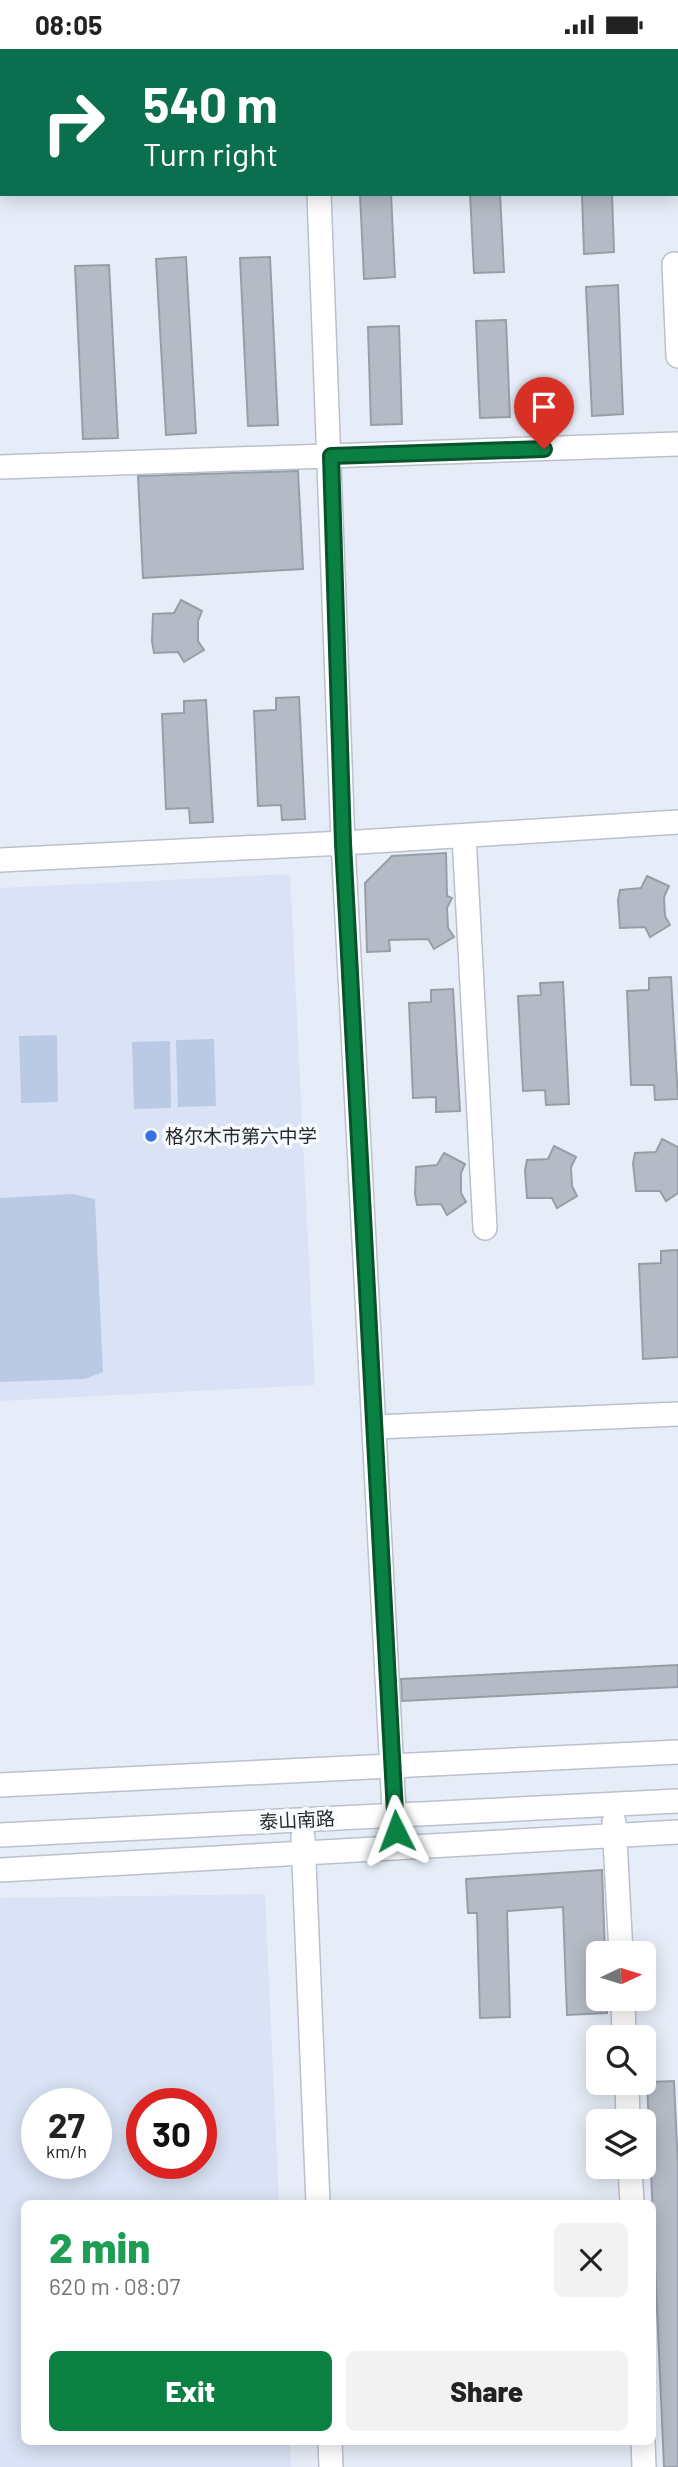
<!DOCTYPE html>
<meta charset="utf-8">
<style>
body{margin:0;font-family:Barlow,"Noto Sans SC",sans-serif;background:#f2f2f2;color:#222;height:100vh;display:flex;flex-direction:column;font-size:26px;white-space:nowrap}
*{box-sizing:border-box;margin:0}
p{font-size:23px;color:#767676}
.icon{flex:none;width:38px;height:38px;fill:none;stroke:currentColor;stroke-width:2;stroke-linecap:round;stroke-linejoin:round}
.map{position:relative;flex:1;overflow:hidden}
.sheet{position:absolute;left:21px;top:2151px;width:635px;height:245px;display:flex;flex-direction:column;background:#fff;border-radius:10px;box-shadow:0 4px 18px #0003}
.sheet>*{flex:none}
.guide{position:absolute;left:0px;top:0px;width:679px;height:147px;box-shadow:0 4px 18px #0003;background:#0b6e4f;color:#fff;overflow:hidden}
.needle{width:46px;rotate:86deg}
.controls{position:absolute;left:586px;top:1892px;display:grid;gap:14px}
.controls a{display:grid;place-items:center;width:70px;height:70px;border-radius:10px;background:#fff;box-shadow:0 4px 18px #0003;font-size:35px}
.speed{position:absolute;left:21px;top:2039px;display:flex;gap:14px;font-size:35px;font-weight:700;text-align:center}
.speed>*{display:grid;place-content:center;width:91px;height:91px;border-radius:50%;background:#fff;box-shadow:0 4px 18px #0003;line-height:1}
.speed small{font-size:18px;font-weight:400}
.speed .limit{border:10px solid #d22;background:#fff;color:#111}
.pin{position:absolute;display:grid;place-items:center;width:60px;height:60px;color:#fff;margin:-72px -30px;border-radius:50% 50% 50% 0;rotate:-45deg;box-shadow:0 0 7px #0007}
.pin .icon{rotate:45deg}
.me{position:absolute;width:77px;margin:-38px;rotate:357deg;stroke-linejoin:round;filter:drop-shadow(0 0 5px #0008)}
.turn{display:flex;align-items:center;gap:24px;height:147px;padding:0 28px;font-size:32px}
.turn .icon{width:91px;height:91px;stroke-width:2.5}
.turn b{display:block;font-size:49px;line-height:60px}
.round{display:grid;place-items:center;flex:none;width:74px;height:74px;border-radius:10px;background:#f2f2f2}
.headline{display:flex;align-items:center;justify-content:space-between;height:119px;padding:0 28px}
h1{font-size:42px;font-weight:800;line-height:52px;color:#1e9e55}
.button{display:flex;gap:14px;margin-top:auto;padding:14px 28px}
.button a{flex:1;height:80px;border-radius:10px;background:#0b8043;color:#fff;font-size:28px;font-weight:800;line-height:80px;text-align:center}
.button a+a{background:#f2f2f2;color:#222}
.status{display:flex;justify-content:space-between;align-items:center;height:49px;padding:0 35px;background:#fff;direction:ltr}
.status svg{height:19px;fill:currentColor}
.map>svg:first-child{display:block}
.built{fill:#d9e3f5;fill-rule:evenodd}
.green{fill:#bacae5}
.building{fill:#b5bbc6;stroke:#989ea9;stroke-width:2}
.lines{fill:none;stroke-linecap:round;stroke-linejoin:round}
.minor-casing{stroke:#bbc1cc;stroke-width:26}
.minor{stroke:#fff;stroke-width:23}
.route-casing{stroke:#07532c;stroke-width:18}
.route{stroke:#0b8043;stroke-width:12}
.poi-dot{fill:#3672e1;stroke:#f7faff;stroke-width:2.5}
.labels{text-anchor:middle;stroke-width:7;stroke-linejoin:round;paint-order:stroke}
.poi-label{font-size:19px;fill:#282a2e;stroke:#f7faff;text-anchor:start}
.street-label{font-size:19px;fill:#282a2e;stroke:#f7faff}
</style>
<div class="status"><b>08:05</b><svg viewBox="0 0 49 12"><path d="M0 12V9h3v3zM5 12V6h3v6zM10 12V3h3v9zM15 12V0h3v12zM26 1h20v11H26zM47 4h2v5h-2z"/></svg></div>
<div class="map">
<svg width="678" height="2418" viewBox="0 0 678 2418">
<rect width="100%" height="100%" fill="#e7edf8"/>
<path class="built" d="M290 825 315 1336 0 1352V839Z
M265 1845 279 2154H24V2392H290L291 2418H0V1849ZM37 2054H96V2114H37ZM142 2054H201V2114H142Z"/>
<path class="green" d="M57 986 58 1053 21 1054 19 987Z
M214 990 216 1057 178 1058 176 991Z
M170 992 171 1059 134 1060 132 993Z
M72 1145 95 1150 103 1323 85 1330 0 1333V1149Z"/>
<path class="building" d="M360 145H391L395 228 364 230Z
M470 145H500L504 223 474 224Z
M582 145H612L614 203 584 205Z
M186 208 196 384 166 386 156 210Z
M270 208 278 376 248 377 240 209Z
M109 216 118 389 83 390 75 217Z
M618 236 623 365 592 367 586 238Z
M506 271 510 368 480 369 476 272Z
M399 277 402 375 371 376 368 278Z
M298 422 303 520 143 529 138 427Z
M181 551 202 562 198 572V592L204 601 184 613 178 603 154 604 152 592 153 565 174 564Z
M299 648 305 770 282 771 281 756 258 757 254 662 276 661V649Z
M206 651 213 773 190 774 189 759 166 760 162 665 184 664V652Z
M446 804 447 847 452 849 447 859 448 879 454 888 434 900 428 890 389 891 390 902 367 903 365 834 392 807Z
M647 827 669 837 664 848 665 867 670 876 650 888 645 878 620 879 618 851 620 841 641 839Z
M671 928 678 1050 655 1051 654 1036H631L627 942 649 941V929Z
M563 933 569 1055 546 1056 545 1041 523 1042 518 947 541 946 540 934Z
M453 940 460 1062 436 1063V1048L413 1049 409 954 431 953V941Z
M662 1090 678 1098V1144L666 1152 660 1142H636L633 1114 635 1104 656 1103Z
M554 1097 576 1108 571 1118 572 1137 577 1147 557 1159 552 1149H527L525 1121 527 1111 548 1110Z
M444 1104 465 1115 461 1124V1144L466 1153 447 1166 441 1155 417 1156 415 1145 416 1118 437 1116Z
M678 1201V1308L643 1310 639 1215 661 1214V1202Z
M678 1616V1638L402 1652 401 1630Z
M602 1821 605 1904H598V1950H607V1964L567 1966 563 1858 507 1862 510 1968 480 1969 477 1864H468L466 1830Z
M674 2032 678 2119V2418H664L647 2033Z"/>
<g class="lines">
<defs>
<path id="minor" d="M312 0V2
M319 145 343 794 396 1799
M674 215 678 307
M0 418 678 395
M464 787 485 1179
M0 811 343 794 678 773
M376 1378 678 1365
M0 1736 678 1703
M614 1773 621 1904
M0 1786 678 1752
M303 1788 318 2154
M0 1821 678 1783
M623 1950 624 1988
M627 2034 628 2072
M630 2118 632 2154
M330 2392 331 2418
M643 2392 644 2418"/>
</defs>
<use href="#minor" class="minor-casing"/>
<use href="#minor" class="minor"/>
</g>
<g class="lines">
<defs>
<path id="route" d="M396 1782 343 794 331 407 544 400"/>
</defs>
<use href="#route" class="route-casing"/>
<use href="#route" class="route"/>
</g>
<circle class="poi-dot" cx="151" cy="1087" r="7"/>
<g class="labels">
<g class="poi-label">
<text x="165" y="1094">格尔木市第六中学</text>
</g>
<g class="street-label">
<text transform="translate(297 1771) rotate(-3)" y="7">泰山南路</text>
</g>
</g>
</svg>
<div class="controls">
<a><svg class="needle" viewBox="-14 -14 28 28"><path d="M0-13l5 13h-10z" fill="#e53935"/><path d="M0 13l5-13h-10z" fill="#767676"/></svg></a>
<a><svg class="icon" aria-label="search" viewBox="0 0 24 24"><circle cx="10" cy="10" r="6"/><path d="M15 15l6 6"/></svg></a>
<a><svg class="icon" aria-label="layers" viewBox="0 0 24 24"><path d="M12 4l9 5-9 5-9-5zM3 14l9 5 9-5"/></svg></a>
</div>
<div class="speed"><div>27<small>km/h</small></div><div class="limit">30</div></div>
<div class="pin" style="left:544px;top:400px;background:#d93025"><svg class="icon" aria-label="arrive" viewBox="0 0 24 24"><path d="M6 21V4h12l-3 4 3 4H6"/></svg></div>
<svg class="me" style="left:396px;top:1782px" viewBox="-20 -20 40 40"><path d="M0-17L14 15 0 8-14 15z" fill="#0b8043" stroke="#fff" stroke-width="4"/></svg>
<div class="guide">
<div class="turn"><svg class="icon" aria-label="right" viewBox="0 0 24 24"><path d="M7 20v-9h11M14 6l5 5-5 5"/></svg><div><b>540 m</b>Turn right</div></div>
</div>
<section class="sheet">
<div class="headline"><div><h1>2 min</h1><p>620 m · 08:07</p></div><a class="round"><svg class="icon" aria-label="close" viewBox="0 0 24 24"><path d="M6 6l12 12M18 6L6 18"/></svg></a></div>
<div class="button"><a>Exit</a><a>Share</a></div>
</section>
</div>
